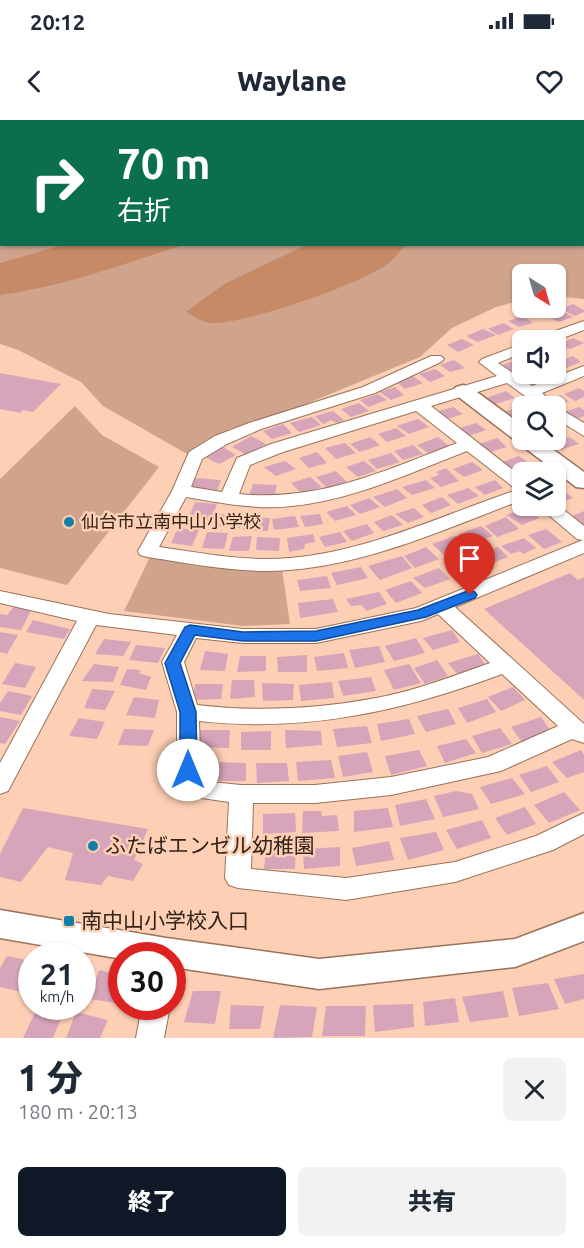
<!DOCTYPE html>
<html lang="ja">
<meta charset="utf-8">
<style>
body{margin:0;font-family:Ubuntu,"Noto Sans JP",sans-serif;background:#f2f2f3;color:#1f2937;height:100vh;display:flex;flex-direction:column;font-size:22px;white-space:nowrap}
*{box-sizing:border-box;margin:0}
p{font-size:20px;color:#747a83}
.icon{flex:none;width:33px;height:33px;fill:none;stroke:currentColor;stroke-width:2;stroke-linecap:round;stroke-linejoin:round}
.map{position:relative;height:918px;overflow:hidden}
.sheet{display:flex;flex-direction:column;background:#fff;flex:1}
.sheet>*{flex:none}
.banner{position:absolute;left:0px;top:0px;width:585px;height:126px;box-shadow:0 2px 4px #0004;background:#0b6e4f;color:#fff;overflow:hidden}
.needle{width:39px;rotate:143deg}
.controls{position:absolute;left:512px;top:144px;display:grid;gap:12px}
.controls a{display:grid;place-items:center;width:54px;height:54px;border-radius:9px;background:#fff;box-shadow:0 2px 4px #0004;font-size:30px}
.speed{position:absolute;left:18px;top:822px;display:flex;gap:12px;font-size:30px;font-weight:700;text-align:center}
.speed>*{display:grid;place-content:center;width:78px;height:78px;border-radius:50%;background:#fff;box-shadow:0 2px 4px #0004;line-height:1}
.speed small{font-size:15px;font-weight:400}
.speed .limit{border:9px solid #d22;background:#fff;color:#111}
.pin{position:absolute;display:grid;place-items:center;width:51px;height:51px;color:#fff;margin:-62px -26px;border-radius:50% 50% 50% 0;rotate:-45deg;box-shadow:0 0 6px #0007}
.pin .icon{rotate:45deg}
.me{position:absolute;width:66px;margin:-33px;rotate:0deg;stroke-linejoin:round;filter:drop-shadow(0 0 4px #0008)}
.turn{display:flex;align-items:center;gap:21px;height:126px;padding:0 18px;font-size:27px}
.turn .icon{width:78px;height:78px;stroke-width:2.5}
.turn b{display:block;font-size:42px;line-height:51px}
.round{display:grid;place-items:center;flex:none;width:63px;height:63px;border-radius:9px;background:#f2f2f3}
.head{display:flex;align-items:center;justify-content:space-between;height:102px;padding:0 18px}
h1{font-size:36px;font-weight:800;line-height:45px}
.primary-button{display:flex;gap:12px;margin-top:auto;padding:12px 18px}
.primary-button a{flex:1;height:69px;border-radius:9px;background:#111827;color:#fff;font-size:24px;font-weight:800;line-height:69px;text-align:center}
.primary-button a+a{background:#f2f2f3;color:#1f2937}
.status{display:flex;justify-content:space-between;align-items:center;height:42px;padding:0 30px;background:#fff;direction:ltr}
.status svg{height:16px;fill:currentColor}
header{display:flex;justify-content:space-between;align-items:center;height:78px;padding:0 18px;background:#fff;font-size:27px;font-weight:800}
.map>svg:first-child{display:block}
.green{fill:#d0a48c;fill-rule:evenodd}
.forest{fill:#c68a66}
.building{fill:#d6a5ba}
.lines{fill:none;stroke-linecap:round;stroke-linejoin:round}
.minor-casing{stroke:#9a7159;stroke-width:2}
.tertiary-casing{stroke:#9a7159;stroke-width:3}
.minor{fill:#fff;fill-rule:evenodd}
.tertiary{fill:#fff;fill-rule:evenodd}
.route{fill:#1a73e8;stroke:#114b97;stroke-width:1.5}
.poi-dot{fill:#127fa7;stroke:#fdcfb5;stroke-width:2}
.labels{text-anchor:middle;stroke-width:5;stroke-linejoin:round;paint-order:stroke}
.poi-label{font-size:18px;fill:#342319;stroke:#fdcfb5;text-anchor:start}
.near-poi-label{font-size:21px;fill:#342319;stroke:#fdcfb5;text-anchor:start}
</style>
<div class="status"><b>20:12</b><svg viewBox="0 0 49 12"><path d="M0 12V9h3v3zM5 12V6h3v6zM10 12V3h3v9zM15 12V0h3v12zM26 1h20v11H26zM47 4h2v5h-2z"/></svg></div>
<header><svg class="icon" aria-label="back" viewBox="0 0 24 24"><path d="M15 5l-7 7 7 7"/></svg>Waylane<svg class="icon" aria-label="heart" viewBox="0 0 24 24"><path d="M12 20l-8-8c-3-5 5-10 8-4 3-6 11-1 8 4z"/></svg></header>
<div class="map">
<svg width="584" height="918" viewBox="0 0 584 918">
<rect width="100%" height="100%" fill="#fdcfb5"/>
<path class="green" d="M0 0H584V179L555 176V154H522V180L496 187 452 208 420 237 301 286 229 309 187 334 103 286 81 262 18 230 0 224ZM2 2H584V124H2Z
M75 286 102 315 159 347 67 465 0 448V359Z
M150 437 282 449 290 504 243 506 124 491Z"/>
<path class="forest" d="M67 0H366V1H60Z
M66 124H183V125C124 144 62 167 0 175V143Z
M308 124 406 125C400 130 396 137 390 142 365 163 244 205 211 203 203 203 193 196 186 192L224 164Z"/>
<path class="building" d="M573 184 584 190V192L575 196 561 189Z
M518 188H548L531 194Z
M562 191 573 197 559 202 547 196Z
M523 196 533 203 519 207 508 201Z
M503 203 514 209 498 215 488 209Z
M483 209 496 215 478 222 466 216Z
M573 218 584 223 570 229 560 224Z
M462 219 474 225 458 232 447 225Z
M573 236 581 242 566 248 556 243Z
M454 240 465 248 450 252 440 245Z
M511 242 522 249 508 254 497 247Z
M435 249 445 256 430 262 419 254Z
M0 253 61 264 33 292 23 290 20 293 0 289Z
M528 254 540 259 526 266 514 259Z
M413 256 423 263 405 269 395 261Z
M395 267 404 275 391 280 380 272Z
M579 268 584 271V277L575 281 564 274Z
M506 271 515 278 495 284 486 278Z
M378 274 387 280 368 287 360 280Z
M561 275 569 282 554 286 545 280Z
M359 283 369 291 351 297 341 289Z
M453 287 463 294 444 300 435 292Z
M522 287V298L516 300 506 291Z
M579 287 584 290V296L575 300 562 293Z
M333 291 344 300 336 303 331 300 323 304 315 296Z
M312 297 321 305 299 312 290 303Z
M418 299 429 307 409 314 397 306Z
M476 303 486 310 466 317 456 309Z
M283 304 292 313 272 319 263 311Z
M396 308 406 316 387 322 378 314Z
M251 316 266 324 247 335 232 327Z
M370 317 380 325 360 332 350 324Z
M438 317 449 326 428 333 417 325Z
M570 317 579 324 560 330 551 323Z
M497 318 507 327 487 333 476 325Z
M345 323 356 333 336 339 325 328Z
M413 325 423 334 403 340 394 331Z
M223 327 236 335 219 344 205 337Z
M317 332 327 343 309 348 299 338Z
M391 333 400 342 377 349 368 340Z
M519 336 530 344 510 352 497 344Z
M285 341 296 349 276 356 264 347Z
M364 341 376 351 358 357 346 347Z
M472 342 483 350 464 357 453 349Z
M446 348 459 361 441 367 430 358 439 355 436 352Z
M336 351 347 362 327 368 316 357Z
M310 357 322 367 302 374 291 363Z
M195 358 221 360 217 371 191 369Z
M426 360 435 368 412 375 402 367Z
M495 360 503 368 485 375 475 367Z
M253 364 277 365 274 378 249 376Z
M468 368 479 376 458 384 447 375Z
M397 369 407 378 385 387 373 377Z
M563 370 573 378 555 385V372Z
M442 377 451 385 431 393 422 385Z
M369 378 380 387 360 394 350 385Z
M195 382 217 384 210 401 188 399Z
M347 386 356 395 335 401 326 392Z
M414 388 424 397 408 403 395 394Z
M527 388 539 398 522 405 506 395Z
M584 391V405L580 407 567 398Z
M218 394 243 395 240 408 215 406Z
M320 394 323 404 305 407 300 396Z
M392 395 403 405 383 411 374 402Z
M295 396 299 407 274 410 272 399Z
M244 397 270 398 268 411 243 410Z
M506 397 519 409 497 417 485 406Z
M367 404 374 413 352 421 343 411Z
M481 406 493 416 470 424 459 414Z
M178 408 199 410 192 426 171 423Z
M546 409 562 422 544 429 528 415Z
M207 412 228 413 224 429 202 428Z
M340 412 347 422 325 427 319 417Z
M313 414 315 422 305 424 304 429 289 432 287 418Z
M252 416 249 431H229L233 417Z
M455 416 465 427 444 435 432 424Z
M257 417 280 418 279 431 256 430Z
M524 418 536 428 523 434 520 431 511 434 501 426Z
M426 427 439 439 415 448 404 436Z
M498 427 508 437 485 446 473 437Z
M402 436 412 448 380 460 368 446Z
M467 438 483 452 469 458 465 454 458 456 446 446Z
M361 447 368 458 337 465 331 453Z
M439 448 450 459 425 468 413 458Z
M570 453 578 460 584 457V580L484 489Z
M327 456 331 468 300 471 297 460Z
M411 461 422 473 396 483 385 470Z
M379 472 387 484 366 491 362 485 351 486 346 479Z
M333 479 338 492 300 498 298 483Z
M15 485 32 489 21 510 0 507V494L7 495Z
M33 500 70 509 64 519 26 512Z
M452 510 460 522 433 530 423 518Z
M0 512 18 515 7 534 0 532Z
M416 518 425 533 394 541 385 526Z
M104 519 131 522 123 536 95 534Z
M136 525 165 528 158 543 129 540Z
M379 526 385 542 355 548 349 530Z
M205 531 228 534 225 551 200 550Z
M344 533 348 548 317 551 314 537Z
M478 534 486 546 459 556 448 543Z
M307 535V552H278L277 537Z
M240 536H266V551L237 552Z
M437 540 448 556 425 564 414 548Z
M15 543 36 547 25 568 2 564Z
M94 544 119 547 113 562 82 561Z
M409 544 421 563 394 570 384 550Z
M127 549 141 550 139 553 151 557 146 570 120 565Z
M371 557 376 571 343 576 338 561Z
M232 560H254L255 577 230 579Z
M332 562 334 578 301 581 299 565Z
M262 563 294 564 293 580 263 581Z
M195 564H223L221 579 193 580Z
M513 567 525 580 501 591 488 577Z
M92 569 115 571 105 590 84 588Z
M8 571 32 576 21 595 0 591V583Z
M134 577 159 580 155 598 126 595Z
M487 579 496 592 467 603 458 588Z
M448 589 456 604 426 612 417 596Z
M0 597 20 601 5 624 0 623Z
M541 597 550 610 522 622 511 607Z
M79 598 105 602 97 619 69 616Z
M409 599 415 614 381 621 377 604Z
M367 606 372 623 337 627 333 609Z
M500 608 512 624 482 633 472 616Z
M124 609 154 610 148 626 118 625Z
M199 610H230L229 628 199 627Z
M285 610 321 611 322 625 286 628Z
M271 611V630H241V612Z
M466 619 476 633 445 643 437 626Z
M419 630 427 646 391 655 385 636Z
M581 630 584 635V652L567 658 552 642Z
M367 632 373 652 343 657 338 636Z
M331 640 335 658 298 661 296 642Z
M216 642 246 643V661H215Z
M256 643H287L289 661 257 663Z
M547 646 559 662 531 672 519 655Z
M512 658 525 674 491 684 480 667Z
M456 671 472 674 479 689 443 697 434 676Z
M564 672 580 690 549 703 534 685Z
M426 679 435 699 400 706 395 685Z
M525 687 536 704 507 715 495 698Z
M23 688 148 709 134 740 143 744 133 761 108 756 101 765 65 760 73 733 48 727 21 762 0 757V734Z
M388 688 393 707 354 712V691Z
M303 691H321L322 696 337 695 339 711 302 713Z
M295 693 296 712 263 714V694Z
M482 700 491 718 457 729 446 710Z
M436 712 444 730 408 740 400 718Z
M389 721 394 740 356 746 352 728Z
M340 727V746L304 749 303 729Z
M266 728H296L295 749H264Z
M7 836 32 841V855L22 872 0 867V848Z
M99 850 122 855V884L90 879Z
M584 854V879L565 884 554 859Z
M548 863 559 889 519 896 512 868Z
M193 871H221L215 904 184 902Z
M503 871 509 897 470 902 462 877Z
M455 878 459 902 425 906 423 882Z
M413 884 414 907 375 912 373 885Z
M231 885 264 886 260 909H229Z
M280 885 317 887 312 917 273 918Z
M38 886 63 894 53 918H23Z
M326 886H366L365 916H322Z
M76 892 108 900 100 918H66Z"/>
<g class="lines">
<defs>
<path id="minor" d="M584 201V210L555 221 536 220 538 217Z
M522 224V233L498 243 532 266 584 246V256L542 273 557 287 584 303V316L555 298V286H539L507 263 431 286 522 357V380C447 408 370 444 289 450 242 454 194 444 147 437L140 435 138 431 172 371 189 332 215 316 249 303 363 267 431 236H441L444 239 441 242 375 273 261 309 227 324 202 339 191 367 222 372 237 338 271 324 497 256 479 242 482 239ZM416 291 457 323C384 351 319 382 239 374L250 345 283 332ZM467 331 517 370C442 395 370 431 290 438 246 442 202 433 159 427L186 377C221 383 256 390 292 386 353 380 410 353 467 331Z
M555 383 584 406V433L455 487 584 604V623L572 619 501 651 391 675 315 683H253L251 749 346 758 455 742 536 716 584 693V714L553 730 455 762 346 780 238 768 229 765 225 758 229 682 181 675 177 669V592L162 542 177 515 96 505 8 671 0 674V643L77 501 0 483V471L109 494 243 509H316L416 488 583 420 577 419 538 386H555ZM438 494 490 543C453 556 415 571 376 578 317 589 256 592 197 585L184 542 196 518 243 523H316L421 501ZM502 554 558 606 488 637 391 657 315 665H241L201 661 199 601C306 613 403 591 502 554Z
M142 886H170L164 918H136Z"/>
<path id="tertiary" d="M463 265 470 267 522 305V320H540L584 352V368L576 367 456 275 453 271 456 267Z
M0 790 166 818 319 839 515 819 584 793V821L515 847 319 869 172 847V836H122V839L0 818Z"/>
</defs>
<use href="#minor" class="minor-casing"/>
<use href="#tertiary" class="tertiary-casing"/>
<use href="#minor" class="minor"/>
<use href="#tertiary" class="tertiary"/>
</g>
<path class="route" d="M470 470 475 472 477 475 475 478 426 497 316 521H243L195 515 180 543 196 592 197 650 194 654H183L180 650V592L165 543 185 507 190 505 243 512 316 511 418 490Z"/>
<g class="poi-dot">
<circle cx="69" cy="402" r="6"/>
<circle cx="93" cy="726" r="6"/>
<rect x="63" y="795" width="12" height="12" rx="3"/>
</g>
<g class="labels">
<g class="poi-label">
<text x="81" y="408">仙台市立南中山小学校</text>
</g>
<g class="near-poi-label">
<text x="105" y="733">ふたばエンゼル幼稚園</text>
<text x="81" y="808">南中山小学校入口</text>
</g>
</g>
</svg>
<div class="controls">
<a><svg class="needle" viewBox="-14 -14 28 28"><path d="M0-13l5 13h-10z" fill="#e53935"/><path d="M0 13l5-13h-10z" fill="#747a83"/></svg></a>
<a><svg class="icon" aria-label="sound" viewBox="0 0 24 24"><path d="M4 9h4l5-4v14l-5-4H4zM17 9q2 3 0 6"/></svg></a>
<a><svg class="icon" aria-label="search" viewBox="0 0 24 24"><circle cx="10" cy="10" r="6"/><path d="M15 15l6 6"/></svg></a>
<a><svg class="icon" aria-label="layers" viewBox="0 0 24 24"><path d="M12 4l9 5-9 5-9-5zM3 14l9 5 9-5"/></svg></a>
</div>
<div class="speed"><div>21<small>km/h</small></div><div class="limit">30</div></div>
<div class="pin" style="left:470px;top:475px;background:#d93025"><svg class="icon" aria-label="arrive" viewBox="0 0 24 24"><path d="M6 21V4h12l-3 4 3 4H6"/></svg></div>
<svg class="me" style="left:188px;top:650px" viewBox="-20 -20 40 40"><circle r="19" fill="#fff"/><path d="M0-13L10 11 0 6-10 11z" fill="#1a73e8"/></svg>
<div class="banner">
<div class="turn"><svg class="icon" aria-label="right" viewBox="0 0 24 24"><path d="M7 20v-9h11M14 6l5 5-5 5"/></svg><div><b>70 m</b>右折</div></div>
</div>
</div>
<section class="sheet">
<div class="head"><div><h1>1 分</h1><p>180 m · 20:13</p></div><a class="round"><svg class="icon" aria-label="close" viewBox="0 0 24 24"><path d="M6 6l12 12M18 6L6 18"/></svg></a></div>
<div class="primary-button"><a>終了</a><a>共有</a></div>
</section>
